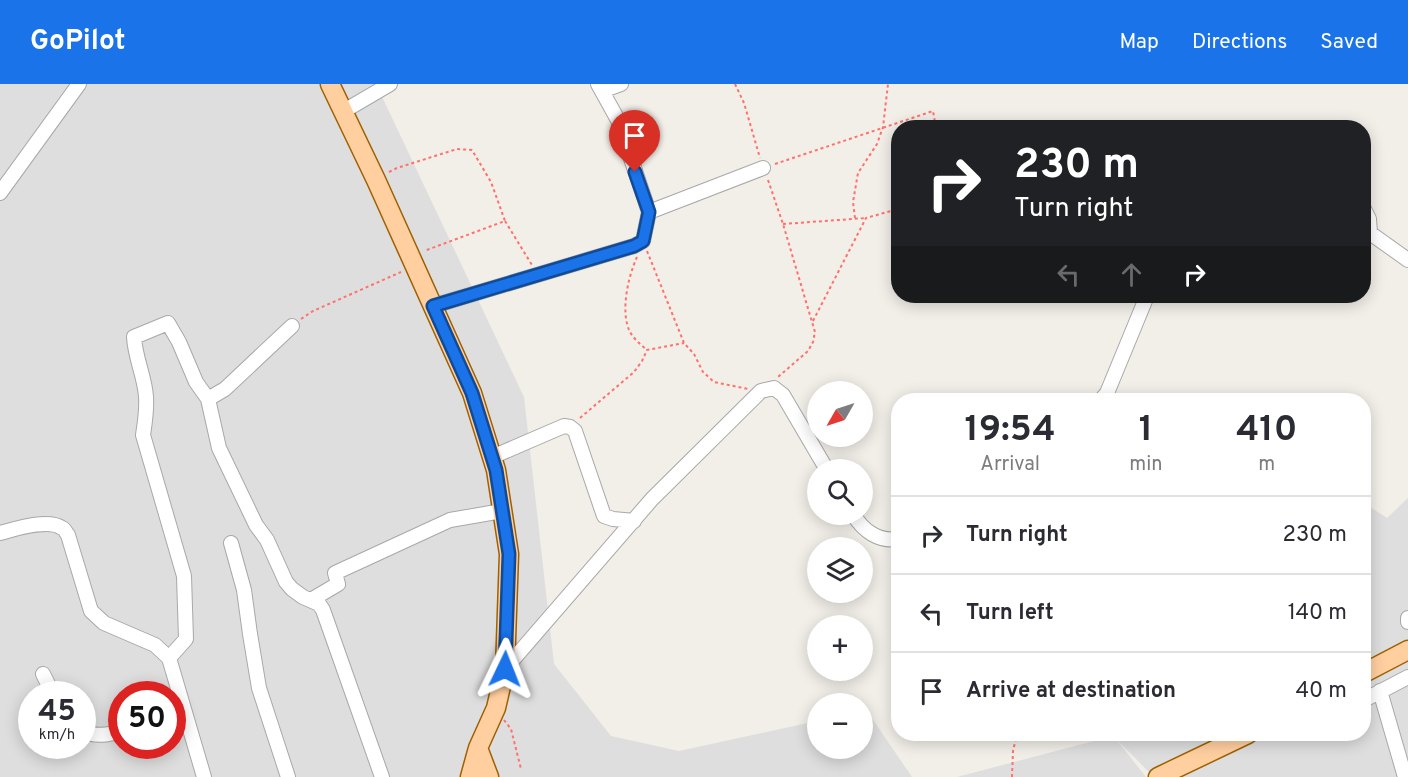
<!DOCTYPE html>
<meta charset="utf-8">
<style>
body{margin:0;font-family:Overpass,sans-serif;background:#f7f7f7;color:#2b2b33;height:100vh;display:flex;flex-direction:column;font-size:22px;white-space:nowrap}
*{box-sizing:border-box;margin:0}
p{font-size:20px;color:#7c7c81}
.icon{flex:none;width:33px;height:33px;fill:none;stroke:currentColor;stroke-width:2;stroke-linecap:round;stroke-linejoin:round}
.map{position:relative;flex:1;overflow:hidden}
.details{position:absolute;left:891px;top:309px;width:480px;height:348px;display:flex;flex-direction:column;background:#fff;border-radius:24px;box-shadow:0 3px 15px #0003}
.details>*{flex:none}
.hud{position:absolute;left:891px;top:36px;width:480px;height:183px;border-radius:24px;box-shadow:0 3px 15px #0003;background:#202124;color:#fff;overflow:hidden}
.needle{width:39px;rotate:231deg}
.fabs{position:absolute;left:807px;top:297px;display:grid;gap:12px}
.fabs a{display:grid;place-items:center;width:66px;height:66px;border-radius:50%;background:#fff;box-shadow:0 3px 15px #0003;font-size:30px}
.speed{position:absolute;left:18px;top:597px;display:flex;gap:12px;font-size:30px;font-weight:700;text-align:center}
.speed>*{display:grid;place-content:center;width:78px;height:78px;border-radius:50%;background:#fff;box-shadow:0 3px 15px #0003;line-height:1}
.speed small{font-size:15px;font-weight:400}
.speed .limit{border:9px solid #d22;background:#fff;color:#111}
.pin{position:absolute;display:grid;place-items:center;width:51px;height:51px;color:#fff;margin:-62px -26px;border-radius:50% 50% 50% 0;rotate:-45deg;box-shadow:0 0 6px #0007}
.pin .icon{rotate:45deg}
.me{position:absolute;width:66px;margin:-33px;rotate:2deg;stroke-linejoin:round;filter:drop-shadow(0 0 4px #0008)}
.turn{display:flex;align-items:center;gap:21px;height:126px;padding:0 24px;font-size:27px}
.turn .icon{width:78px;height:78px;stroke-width:2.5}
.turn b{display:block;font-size:42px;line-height:51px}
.lanes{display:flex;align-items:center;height:57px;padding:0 24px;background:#0003;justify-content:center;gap:30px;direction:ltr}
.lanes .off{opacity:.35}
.eta{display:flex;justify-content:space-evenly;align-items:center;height:102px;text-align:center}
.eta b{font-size:36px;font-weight:700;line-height:42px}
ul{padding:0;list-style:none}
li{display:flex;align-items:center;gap:18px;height:78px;padding:0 24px;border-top:2px solid #e1e1e2}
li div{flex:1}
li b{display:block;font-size:22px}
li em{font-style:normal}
header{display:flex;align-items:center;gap:36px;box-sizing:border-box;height:84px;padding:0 30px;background:#1a73e8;color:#fff}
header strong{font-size:28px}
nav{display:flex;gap:33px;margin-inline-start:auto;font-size:21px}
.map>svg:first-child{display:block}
.residential{fill:#dfdede;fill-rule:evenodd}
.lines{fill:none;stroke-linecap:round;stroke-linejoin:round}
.minor-casing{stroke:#a8a8a8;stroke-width:16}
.major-casing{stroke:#9f6000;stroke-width:21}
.path{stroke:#ff716c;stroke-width:2;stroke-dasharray:3 3;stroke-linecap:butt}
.minor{stroke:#fff;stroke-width:14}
.major{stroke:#ffcfa0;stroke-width:18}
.route-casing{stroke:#114b97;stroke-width:15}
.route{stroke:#1a73e8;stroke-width:10}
</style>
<header>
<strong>GoPilot</strong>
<nav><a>Map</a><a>Directions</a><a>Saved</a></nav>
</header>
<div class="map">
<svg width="1408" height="693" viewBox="0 0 1408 693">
<rect width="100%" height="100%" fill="#f2eee8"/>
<path class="residential" d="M0 0H376L524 313 554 580 611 652 679 667 817 637 818 664H862L863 628 867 627 912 693H0ZM32 610H82V662H32ZM122 610H172V662H122Z
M1408 414V693H1154L1116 655 1146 693H957L1113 652V650H1364V419L1387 434Z"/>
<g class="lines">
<defs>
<path id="minor" d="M602 7 621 0
M344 27 390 0
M0 109 79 0
M1364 125 1369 135 1370 149
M649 128 763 84
M1364 154 1370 149 1408 176
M433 222 634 162 643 157 649 128 618 36 598 0
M208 315 225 305 292 242
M1101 316 1107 309 1147 212
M492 373 564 342 570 343 575 347 604 432 613 435 634 437
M853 430C863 447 879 458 898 455
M0 449C15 445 48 434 62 444 65 445 66 449 68 451L91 527 104 539 155 561 169 574 204 693
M231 459 244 506 250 550 259 604 288 693
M311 516 338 500 335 489 450 436 502 427
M1408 534V538
M169 574 186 555 184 492 143 351C145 338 147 326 146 313 145 293 135 274 134 253L168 239 179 258 196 298 208 315 219 364 256 441 267 456 286 498 292 505 303 513 319 520 323 526 382 693
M505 585 652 415 761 307 774 304 783 311 827 386
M43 590 53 610
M1380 607 1405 693
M1364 616 1408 593
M82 647C95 653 108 651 122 647"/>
<path id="major" d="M330 0 376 96 472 309 496 386 509 470 505 585 496 624 478 664 470 693
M1364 589 1408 566
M478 664 489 693
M1158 693 1248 650"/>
</defs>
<use href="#minor" class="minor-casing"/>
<use href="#major" class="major-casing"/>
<path class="path" d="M735 0 744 19 760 74
M775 80 933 27 936 44
M389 88 397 84 457 65 472 66 491 98 505 137 424 167
M768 96 783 140 815 248 813 258 808 267 778 293
M855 134 853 118 858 89 877 60 883 43 888 0
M505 137 532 181
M783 140 866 134
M647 167 684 259 694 270 703 288 714 298 748 305
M637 173C628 193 620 228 630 248 634 255 641 261 647 266
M301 235 313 227 401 188
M813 237 866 134 898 125
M580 334 634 288 642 277 647 266 684 259
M504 636 511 645 521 685
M1012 693 1013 667 1017 650"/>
<use href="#minor" class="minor"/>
<use href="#major" class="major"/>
</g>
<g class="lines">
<defs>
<path id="route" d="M505 585 509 470 496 386 472 309 433 222 634 162 643 157 649 128 635 88"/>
</defs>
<use href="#route" class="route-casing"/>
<use href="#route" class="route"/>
</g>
</svg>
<div class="fabs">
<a><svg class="needle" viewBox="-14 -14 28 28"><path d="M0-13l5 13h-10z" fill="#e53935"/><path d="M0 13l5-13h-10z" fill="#7c7c81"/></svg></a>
<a><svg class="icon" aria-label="search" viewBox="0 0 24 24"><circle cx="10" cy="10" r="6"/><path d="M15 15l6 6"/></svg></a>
<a><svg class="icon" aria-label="layers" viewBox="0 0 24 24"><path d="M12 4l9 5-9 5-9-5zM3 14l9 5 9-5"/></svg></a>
<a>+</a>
<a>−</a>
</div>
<div class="speed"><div>45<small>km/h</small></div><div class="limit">50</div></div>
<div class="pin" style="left:635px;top:88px;background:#d93025"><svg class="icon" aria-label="arrive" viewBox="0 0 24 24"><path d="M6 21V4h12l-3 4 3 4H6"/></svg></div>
<svg class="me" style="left:505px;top:585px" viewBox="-20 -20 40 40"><path d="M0-17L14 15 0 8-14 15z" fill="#1a73e8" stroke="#fff" stroke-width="4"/></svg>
<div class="hud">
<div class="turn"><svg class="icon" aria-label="right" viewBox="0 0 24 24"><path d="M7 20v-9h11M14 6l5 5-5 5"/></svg><div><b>230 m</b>Turn right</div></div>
<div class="lanes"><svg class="icon off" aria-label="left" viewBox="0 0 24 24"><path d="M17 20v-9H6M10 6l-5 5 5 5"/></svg><svg class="icon off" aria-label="ahead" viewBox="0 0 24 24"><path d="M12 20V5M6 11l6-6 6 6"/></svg><svg class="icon" aria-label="right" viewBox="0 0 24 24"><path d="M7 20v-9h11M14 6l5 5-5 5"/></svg></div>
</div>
<section class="details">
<div class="eta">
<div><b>19:54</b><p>Arrival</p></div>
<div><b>1</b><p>min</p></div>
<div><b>410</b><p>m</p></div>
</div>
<ul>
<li><svg class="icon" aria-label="right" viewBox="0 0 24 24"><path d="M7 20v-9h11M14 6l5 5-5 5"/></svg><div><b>Turn right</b></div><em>230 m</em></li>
<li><svg class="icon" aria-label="left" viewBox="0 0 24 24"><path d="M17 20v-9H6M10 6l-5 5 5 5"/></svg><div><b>Turn left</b></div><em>140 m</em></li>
<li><svg class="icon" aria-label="arrive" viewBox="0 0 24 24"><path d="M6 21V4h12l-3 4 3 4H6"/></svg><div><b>Arrive at destination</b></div><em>40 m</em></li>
</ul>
</section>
</div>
